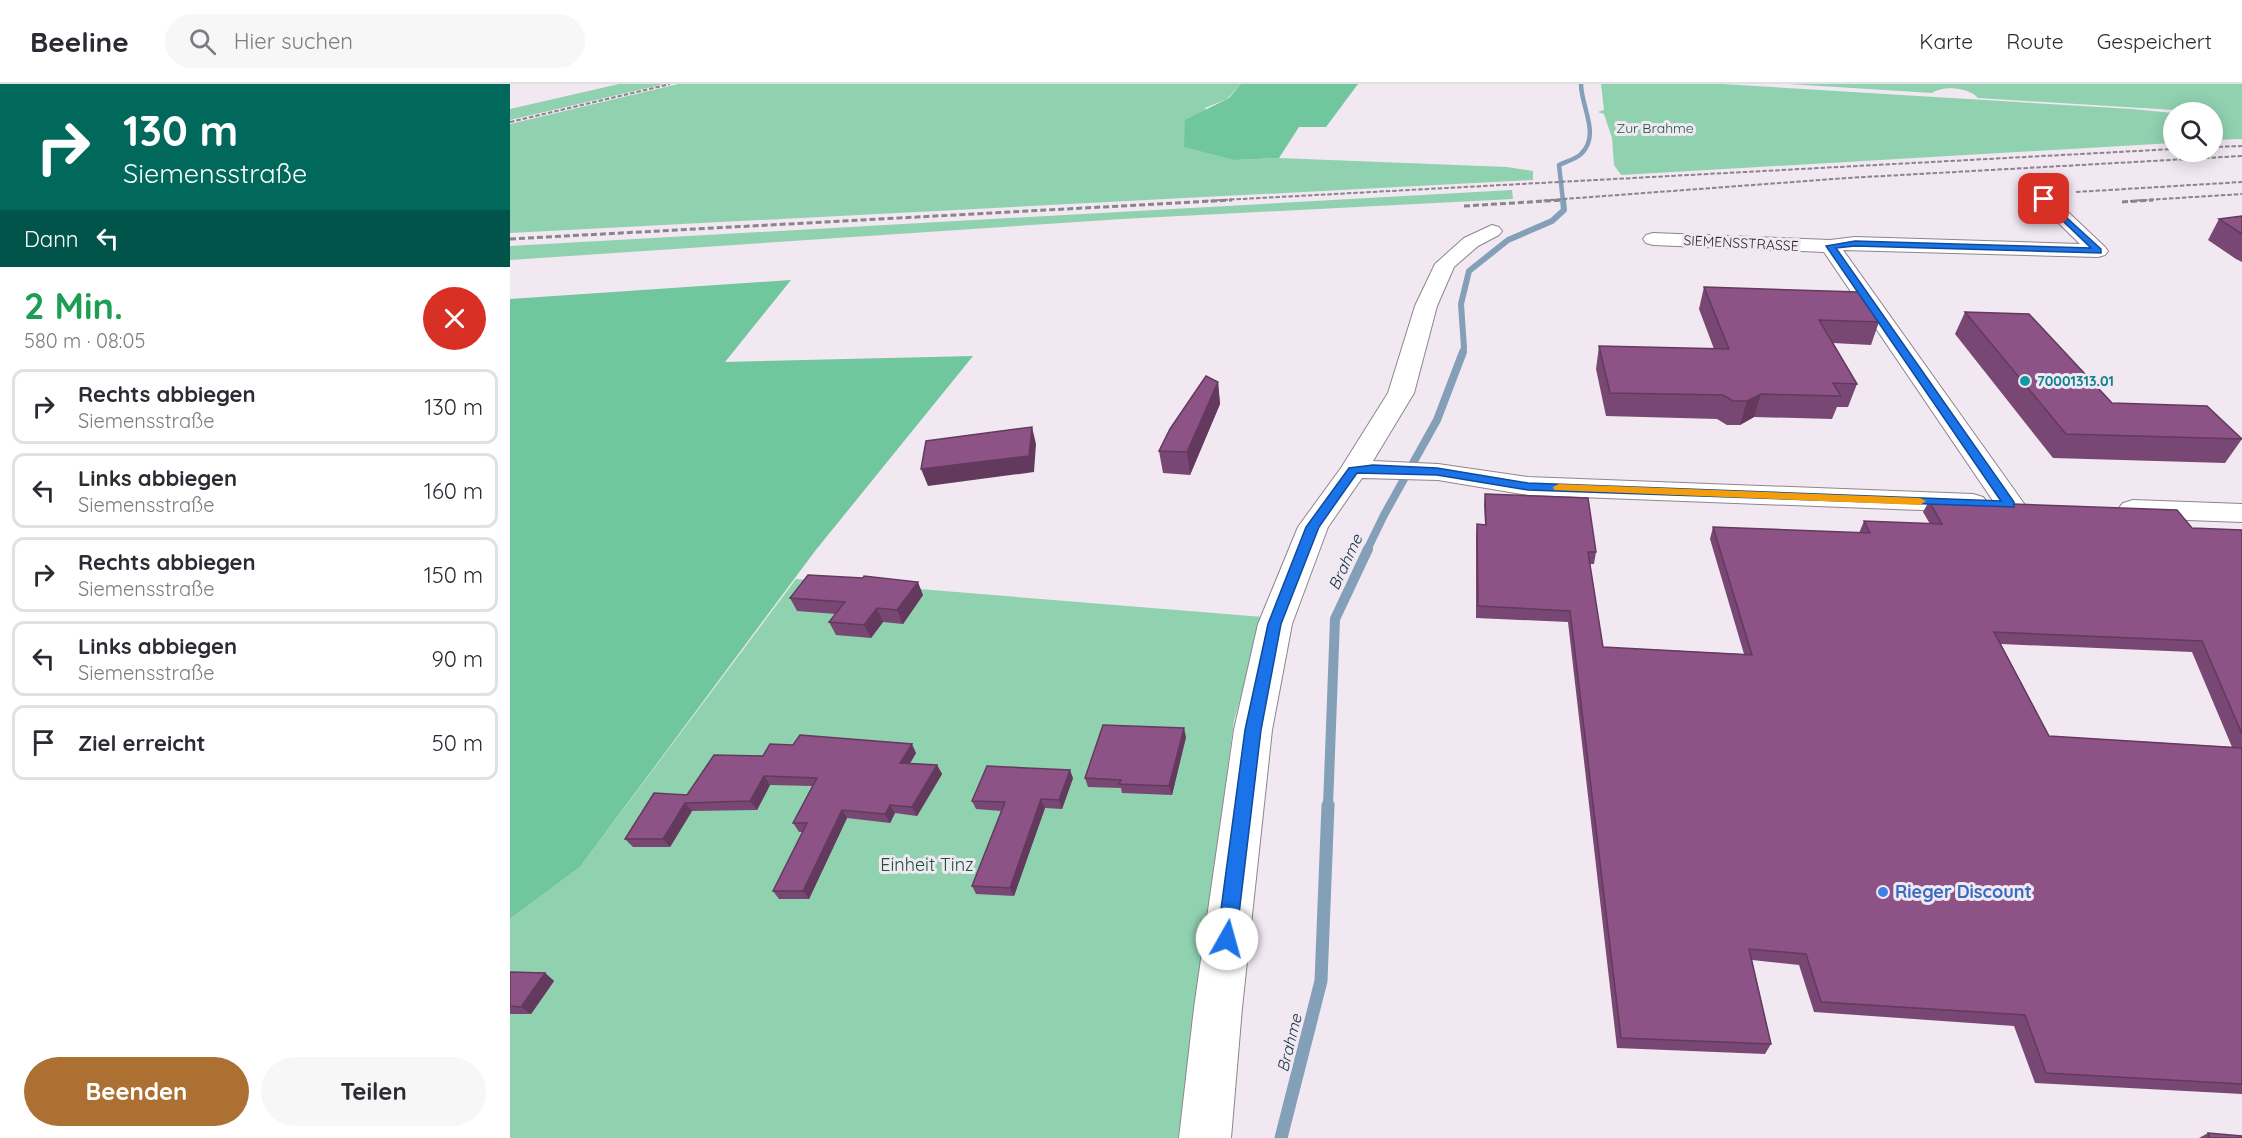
<!DOCTYPE html>
<html lang="de">
<meta charset="utf-8">
<style>
body{margin:0;font-family:Quicksand,sans-serif;background:#f7f7f7;color:#2b2b33;height:100vh;display:flex;flex-direction:column;font-size:22px;white-space:nowrap}
*{box-sizing:border-box;margin:0}
p{font-size:20px;color:#7c7c81}
.icon{flex:none;width:33px;height:33px;fill:none;stroke:currentColor;stroke-width:2;stroke-linecap:round;stroke-linejoin:round}
.map{position:relative;flex:1;overflow:hidden}
.details{display:flex;flex-direction:column;background:#fff;width:510px}
.details>*{flex:none}
.banner{background:#00695c;color:#fff;overflow:hidden}
.tools{position:absolute;left:1653px;top:18px;display:grid;gap:12px}
.tools a{display:grid;place-items:center;width:60px;height:60px;border-radius:50%;background:#fff;box-shadow:0 3px 15px #0003;font-size:30px}
.pin{position:absolute;display:grid;place-items:center;width:51px;height:51px;color:#fff;margin:-26px;border-radius:12px;box-shadow:0 3px 9px #0006}
.me{position:absolute;width:66px;margin:-33px;rotate:7deg;stroke-linejoin:round;filter:drop-shadow(0 0 4px #0008)}
.turn{display:flex;align-items:center;gap:21px;height:126px;padding:0 24px;font-size:27px}
.turn .icon{width:78px;height:78px;stroke-width:2.5}
.turn b{display:block;font-size:42px;line-height:51px}
.then{display:flex;align-items:center;height:57px;padding:0 24px;background:#0003;gap:12px;font-size:22px}
.round{display:grid;place-items:center;flex:none;width:63px;height:63px;border-radius:32px;background:#f7f7f7}
.summary{display:flex;align-items:center;justify-content:space-between;height:102px;padding:0 24px}
h1{font-size:36px;font-weight:700;line-height:45px;color:#1e9e55}
.primary-button{display:flex;gap:12px;margin-top:auto;padding:12px 24px}
.primary-button a{flex:1;height:69px;border-radius:36px;background:#ac7132;color:#fff;font-size:24px;font-weight:700;line-height:69px;text-align:center}
.primary-button a+a{background:#f7f7f7;color:#2b2b33}
ul{padding:0;list-style:none}
li{display:flex;align-items:center;gap:18px;height:75px;margin:0 12px 9px;padding:0 12px;border:3px solid #e1e1e2;border-radius:12px}
li div{flex:1}
li b{display:block;font-size:22px}
li em{font-style:normal}
header{display:flex;align-items:center;gap:36px;box-sizing:border-box;height:84px;padding:0 30px;background:#fff;border-bottom:2px solid #e1e1e2}
header strong{font-size:28px}
nav{display:flex;gap:33px;margin-inline-start:auto;font-size:21px}
.search{width:420px;height:54px;background:#f7f7f7;display:flex;align-items:center;gap:15px;box-sizing:border-box;padding:0 21px;border-radius:33px;color:#7c7c81;font-size:22px}
main{display:flex;flex:1;min-height:0}
.map>svg:first-child{display:block}
.green{fill:#90d1b0}
.forest{fill:#70c69d}
.lines{fill:none;stroke-linecap:round;stroke-linejoin:round}
.stream-far4{stroke:#84a0b8;stroke-width:4.5}
.stream-far3{stroke:#84a0b8;stroke-width:6}
.stream-far2{stroke:#84a0b8;stroke-width:8}
.stream-far1{stroke:#84a0b8;stroke-width:10}
.stream{stroke:#84a0b8;stroke-width:13}
.street-casing{stroke:#8d858e;stroke-width:2}
.street{fill:#fff;fill-rule:evenodd}
.rail-far1{stroke:#8a848b;stroke-width:2;stroke-dasharray:4.5 2;stroke-linecap:butt}
.rail{stroke:#8a848b;stroke-width:3;stroke-dasharray:6 3;stroke-linecap:butt}
.wall{fill:#794773;fill-rule:evenodd}
.shaded-wall{fill:#633a5e}
.building{fill:#8d5386;stroke:#633a5e;stroke-width:1.5}
.route{fill:#1a73e8;stroke:#114b97;stroke-width:1.5}
.slow{fill:#f59e0b}
.culture-dot{fill:#0f9aa8;stroke:#f1e8f2;stroke-width:2}
.shop-dot{fill:#3f7fe0;stroke:#f1e8f2;stroke-width:2}
.labels{text-anchor:middle;stroke-width:6;stroke-linejoin:round;paint-order:stroke}
.far-park-label{font-size:14px;fill:#10553a;stroke:#f1e8f2}
.far-street-label{font-size:14px;fill:#2b282c;stroke:#f1e8f2}
.far-culture-label{font-size:14px;font-weight:bold;fill:#0d838f;stroke:#f1e8f2;text-anchor:start}
.water-label{font-size:16px;font-style:italic;fill:#123146;stroke:#f1e8f2}
.near-park-label{font-size:18px;fill:#10553a;stroke:#f1e8f2}
.near-shop-label{font-size:18px;font-weight:bold;fill:#366cbe;stroke:#f1e8f2;text-anchor:start}
</style>
<header>
<strong>Beeline</strong>
<div class="search"><svg class="icon" aria-label="search" viewBox="0 0 24 24"><circle cx="10" cy="10" r="6"/><path d="M15 15l6 6"/></svg>Hier suchen</div>
<nav><a>Karte</a><a>Route</a><a>Gespeichert</a></nav>
</header>
<main>
<section class="details">
<div class="banner">
<div class="turn"><svg class="icon" aria-label="right" viewBox="0 0 24 24"><path d="M7 20v-9h11M14 6l5 5-5 5"/></svg><div><b>130 m</b>Siemensstraße</div></div>
<div class="then">Dann<svg class="icon" aria-label="left" viewBox="0 0 24 24"><path d="M17 20v-9H6M10 6l-5 5 5 5"/></svg></div>
</div>
<div class="summary"><div><h1>2 Min.</h1><p>580 m · 08:05</p></div><a class="round" style="background:#d93025;color:#fff"><svg class="icon" aria-label="close" viewBox="0 0 24 24"><path d="M6 6l12 12M18 6L6 18"/></svg></a></div>
<ul>
<li><svg class="icon" aria-label="right" viewBox="0 0 24 24"><path d="M7 20v-9h11M14 6l5 5-5 5"/></svg><div><b>Rechts abbiegen</b><p>Siemensstraße</p></div><em>130 m</em></li>
<li><svg class="icon" aria-label="left" viewBox="0 0 24 24"><path d="M17 20v-9H6M10 6l-5 5 5 5"/></svg><div><b>Links abbiegen</b><p>Siemensstraße</p></div><em>160 m</em></li>
<li><svg class="icon" aria-label="right" viewBox="0 0 24 24"><path d="M7 20v-9h11M14 6l5 5-5 5"/></svg><div><b>Rechts abbiegen</b><p>Siemensstraße</p></div><em>150 m</em></li>
<li><svg class="icon" aria-label="left" viewBox="0 0 24 24"><path d="M17 20v-9H6M10 6l-5 5 5 5"/></svg><div><b>Links abbiegen</b><p>Siemensstraße</p></div><em>90 m</em></li>
<li><svg class="icon" aria-label="arrive" viewBox="0 0 24 24"><path d="M6 21V4h12l-3 4 3 4H6"/></svg><div><b>Ziel erreicht</b></div><em>50 m</em></li>
</ul>
<div class="primary-button"><a>Beenden</a><a>Teilen</a></div>
</section>
<div class="map">
<svg width="1732" height="1054" viewBox="0 0 1732 1054">
<rect width="100%" height="100%" fill="#f1e8f2"/>
<path class="green" d="M109 0H154L0 36V25Z
M168 0H731L717 15 695 24 725 76 769 74 997 83 1023 87V96L0 149V40Z
M1091 0H1212L1622 25 1663 29V59L1111 91 1104 81 1102 54 1094 30 1088 28 1094 26Z
M1279 0H1732V55L1703 56 1702 28H1670L1664 26 1468 14C1459 3 1433 1 1422 9Z
M1002 106 1003 115 612 135 0 176V162Z
M286 495 753 533 724 637 668 1054H0V835L70 783Z"/>
<path class="forest" d="M731 0H848L816 43H789L769 74 725 76 674 63 675 36 719 14Z
M281 196 215 278 463 272 305 467 70 783 0 835V215Z"/>
<g class="lines">
<path class="stream-far4" d="M1053 117 1049 81C1055 78 1066 75 1071 70 1091 51 1071 23 1071 0"/>
<path class="stream-far3" d="M952 269 954 264 951 220 959 187 998 156 1042 137 1054 126 1053 116"/>
<path class="stream-far2" d="M857 466 874 431 927 336 953 268"/>
<path class="stream-far1" d="M818 722 825 535 858 465"/>
<path class="stream" d="M771 1054 811 897 818 721"/>
<defs>
<path id="street" d="M1534 110 1540 111 1595 163 1598 167 1595 171 1588 173 1333 166 1515 421 1510 427 1500 430 1490 427 1314 168 1143 161 1136 159 1133 155 1136 151 1143 149 1320 156 1345 153 1570 160 1528 119 1525 115 1528 111Z
M982 141 989 143 992 147 989 151 968 162 944 183 927 222 904 309 863 377 928 380 1018 393 1463 410 1473 413 1478 419 1473 425 1463 428 1018 411 928 396 852 394 818 443 782 540 762 646 732 924 721 1054H669L684 924 724 646 748 540 788 443 831 384 878 309 905 222 925 180 954 154Z
M1623 416 1732 420V438L1623 434 1613 431 1608 425 1613 419Z"/>
</defs>
<use href="#street" class="street-casing"/>
<use href="#street" class="street"/>
<path class="rail-far1" d="M0 38 160 0
M1702 63 1732 62
M1566 108 1732 98
M694 117 1664 65
M1027 117 1337 94 1732 72
M1620 117 1732 110"/>
<path class="rail" d="M1612 118 1643 116
M954 122 1052 116
M0 155 722 116"/>
</g>
<path class="wall" d="M1732 132V178L1726 175 1698 156 1709 135Z
M1194 203 1369 238 1361 261 1323 259 1347 300 1338 323H1327L1322 335 1244 333 1230 341H1217L1207 335 1096 332 1086 285 1089 262 1204 265 1189 225Z
M1455 228 1602 319 1732 355 1715 379 1543 374 1445 250Z
M708 298 710 320 680 391 653 389 649 367Z
M975 410 1086 468 1084 480H1080L1093 563 1234 570 1200 455 1203 443 1349 449 1354 437 1420 440 1413 428 1419 417 1682 444 1732 446V1010L1525 999 1504 942 1304 928 1289 881 1242 876 1261 960 1255 970 1107 964 1058 538 966 534V452L967 440 975 441 974 421ZM1491 560 1682 568 1722 663 1539 652Z
M413 511 393 540 373 538 361 554 326 551 319 538 326 530 287 527 280 514Z
M676 653 662 711 612 709 611 704 578 703 575 694Z
M406 669 400 679 427 681 432 690 407 732 385 729 380 739 337 734 299 815H269L263 807 293 748H289L283 739 302 702 260 701 247 726 182 727 160 763H123L115 755 177 711 253 672Z
M563 694 552 725 535 724 504 812 466 810 462 802 492 727 466 725 462 717Z
M0 888 35 889 44 897 21 930H0Z
M1698 1049 1732 1054H1689Z"/>
<path class="shaded-wall" d="M708 298 710 320 680 391 677 368Z
M1251 310 1244 333 1230 341 1237 317Z
M522 343 526 360 524 388 418 402 411 385Z
M408 498 413 511 393 540 387 526Z
M367 524 373 538 361 554 354 541Z
M674 644 676 653 662 711 659 702Z
M402 660 406 669 395 688 390 679Z
M427 681 432 690 407 732 402 723Z
M560 686 563 694 552 725 549 716Z
M254 692 260 701 247 726 240 717Z
M531 715 535 724 504 812 500 804Z
M175 719 182 727 160 763 153 755Z
M380 721 385 729 380 739 375 730Z
M332 726 337 734 299 815 293 807Z
M35 889 44 897 21 930 11 923Z"/>
<path class="building" d="M1732 132V150L1709 135Z
M1194 203 1349 208 1369 238 1309 236 1347 300 1323 299 1331 312 1251 310 1237 317H1223L1213 311 1100 309 1089 262 1219 265Z
M1455 228 1519 230 1602 319 1697 322 1732 355 1556 350Z
M696 292 708 298 677 368 649 367 660 345Z
M522 343 519 372 411 385 416 357Z
M975 410 1078 414 1086 468H1078L1093 563 1242 571 1203 443 1360 449 1354 437 1432 440 1419 417 1667 426 1682 444 1732 446V650L1692 557 1484 548 1539 652 1732 664V1000L1536 989 1515 931 1311 918 1296 870 1239 865 1261 960 1111 954 1060 527 968 522 967 440 976 441Z
M298 491 353 494 354 492 408 498 387 526 367 524 354 541 319 538 335 518 280 514Z
M593 641 674 644 659 702 609 700 611 696 575 694Z
M290 651 402 660 390 679 427 681 402 723 380 721 375 730 332 726 293 807H263L297 739H283L307 694 254 692 240 717 175 719 153 755H115L144 709 177 711 204 671 253 672 260 660 283 661Z
M477 682 560 686 549 716 531 715 500 804 462 802 495 718 462 717Z
M0 888 35 889 11 923 0 922Z
M1698 1049 1732 1052V1054H1700Z"/>
<path class="route" d="M1534 113 1591 165V169L1345 162 1326 164 1504 418V423L1018 406 927 391 847 389 809 443 771 540 751 646 726 855 723 861 717 863 710 861 707 855 735 646 758 540 796 443 839 384 863 381 927 384 1018 399 1491 417 1316 162 1345 157 1581 164 1532 117 1531 115Z"/>
<path class="slow" d="M1049 400 1410 414 1416 417 1410 421 1044 406 1043 403Z"/>
<circle class="culture-dot" cx="1515" cy="297" r="6"/>
<circle class="shop-dot" cx="1373" cy="808" r="6"/>
<g class="labels">
<g class="far-park-label">
<text x="1145" y="49">Zur Brahme</text>
</g>
<g class="far-street-label">
<text transform="translate(1231 159) rotate(3)" y="5">SIEMENSSTRASSE</text>
</g>
<g class="far-culture-label">
<text x="1527" y="302">70001313.01</text>
</g>
<g class="water-label">
<text transform="translate(835 478) rotate(-65)" y="6">Brahme</text>
<text transform="translate(779 959) rotate(-76)" y="6">Brahme</text>
</g>
<g class="near-park-label">
<text x="417" y="787">Einheit Tinz</text>
</g>
<g class="near-shop-label">
<text x="1385" y="814">Rieger Discount</text>
</g>
</g>
</svg>
<div class="tools">
<a><svg class="icon" aria-label="search" viewBox="0 0 24 24"><circle cx="10" cy="10" r="6"/><path d="M15 15l6 6"/></svg></a>
</div>
<div class="pin" style="left:1534px;top:115px;background:#d93025"><svg class="icon" aria-label="arrive" viewBox="0 0 24 24"><path d="M6 21V4h12l-3 4 3 4H6"/></svg></div>
<svg class="me" style="left:717px;top:855px" viewBox="-20 -20 40 40"><circle r="19" fill="#fff"/><path d="M0-13L10 11 0 6-10 11z" fill="#1a73e8"/></svg>
</div>
</main>
